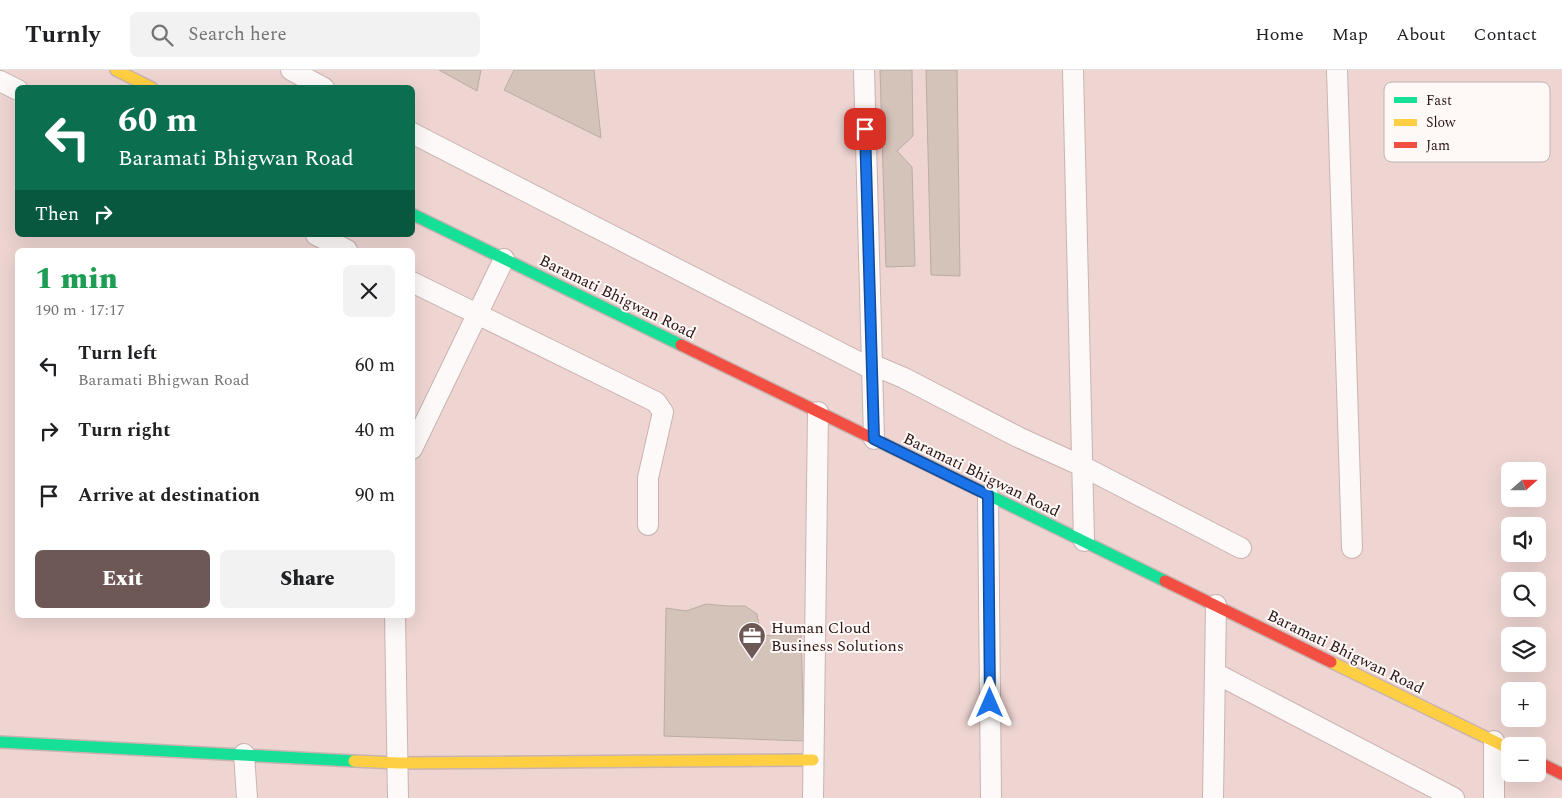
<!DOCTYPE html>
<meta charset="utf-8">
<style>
body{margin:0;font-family:Spectral,serif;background:#f2f2f2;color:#202124;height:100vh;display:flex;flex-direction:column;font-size:19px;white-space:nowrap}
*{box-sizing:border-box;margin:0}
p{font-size:16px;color:#757577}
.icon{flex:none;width:28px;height:28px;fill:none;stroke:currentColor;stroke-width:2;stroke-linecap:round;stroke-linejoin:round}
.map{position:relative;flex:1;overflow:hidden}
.sheet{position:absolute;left:15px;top:178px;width:400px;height:370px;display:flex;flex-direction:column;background:#fff;border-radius:8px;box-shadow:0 5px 20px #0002}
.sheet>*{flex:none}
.hud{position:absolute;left:15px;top:15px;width:400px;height:152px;border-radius:8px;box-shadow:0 5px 20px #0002;background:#0b6e4f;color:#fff;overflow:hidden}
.needle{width:32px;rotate:69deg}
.controls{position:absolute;left:1501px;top:392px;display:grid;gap:10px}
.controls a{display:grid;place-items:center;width:45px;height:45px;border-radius:8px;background:#fff;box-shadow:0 5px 20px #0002;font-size:25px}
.pin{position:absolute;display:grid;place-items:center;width:42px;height:42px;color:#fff;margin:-21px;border-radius:10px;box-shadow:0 2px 8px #0006}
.me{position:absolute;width:55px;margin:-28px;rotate:0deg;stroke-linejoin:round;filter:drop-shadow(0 0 4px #0008)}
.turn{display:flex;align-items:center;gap:18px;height:105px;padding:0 20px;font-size:22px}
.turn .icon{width:65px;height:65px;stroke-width:2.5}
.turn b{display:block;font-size:35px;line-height:42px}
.then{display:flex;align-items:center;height:48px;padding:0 20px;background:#0003;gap:10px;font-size:19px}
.round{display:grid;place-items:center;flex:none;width:52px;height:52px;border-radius:8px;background:#f2f2f2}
.summary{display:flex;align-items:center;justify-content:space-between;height:85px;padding:0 20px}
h1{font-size:30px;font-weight:800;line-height:38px;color:#1e9e55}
.button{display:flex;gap:10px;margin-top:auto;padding:10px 20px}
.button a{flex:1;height:58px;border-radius:8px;background:#6e5856;color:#fff;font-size:20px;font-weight:800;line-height:58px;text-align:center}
.button a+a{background:#f2f2f2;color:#202124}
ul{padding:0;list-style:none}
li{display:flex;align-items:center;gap:15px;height:65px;padding:0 20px}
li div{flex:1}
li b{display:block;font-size:19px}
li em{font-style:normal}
header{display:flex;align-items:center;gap:30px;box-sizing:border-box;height:70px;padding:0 25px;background:#fff;border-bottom:1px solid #e0e0e0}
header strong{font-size:24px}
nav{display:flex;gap:28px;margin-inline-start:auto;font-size:18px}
.search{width:350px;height:45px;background:#f2f2f2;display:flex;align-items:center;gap:12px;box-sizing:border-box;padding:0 18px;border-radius:8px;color:#757577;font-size:19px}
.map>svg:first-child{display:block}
.building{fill:#d3c3b9;stroke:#bbaca2}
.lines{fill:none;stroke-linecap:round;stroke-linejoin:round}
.street-casing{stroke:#c9b3b1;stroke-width:22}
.fast-casing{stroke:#c9b3b1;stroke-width:14}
.slow-casing{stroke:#c9b3b1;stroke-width:14}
.jam-casing{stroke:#c9b3b1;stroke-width:14}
.street{stroke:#fcf9f8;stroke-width:20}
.fast{stroke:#16e098;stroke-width:11}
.slow{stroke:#ffcf43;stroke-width:11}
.jam{stroke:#f24e42;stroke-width:11}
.route-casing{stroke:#114b97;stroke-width:12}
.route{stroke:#1a73e8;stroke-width:9}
.labels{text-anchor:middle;stroke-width:4;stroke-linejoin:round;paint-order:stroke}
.street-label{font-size:16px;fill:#291513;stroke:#fef8f7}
.poi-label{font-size:16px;fill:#291513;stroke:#fef8f7;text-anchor:start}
.key{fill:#fef8f7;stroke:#beb4b3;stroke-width:1}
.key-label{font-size:14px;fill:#291513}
</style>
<header>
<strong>Turnly</strong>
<div class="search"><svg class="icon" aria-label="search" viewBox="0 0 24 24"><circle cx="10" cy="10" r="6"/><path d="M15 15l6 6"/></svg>Search here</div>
<nav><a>Home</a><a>Map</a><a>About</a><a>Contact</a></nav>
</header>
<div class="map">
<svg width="1562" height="728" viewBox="0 0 1562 728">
<rect width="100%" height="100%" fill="#eed5d2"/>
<path class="building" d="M439 0H481L477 21Z
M514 0H594L601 68 504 20Z
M880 0H912L913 66 897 81 912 97 915 196 886 197Z
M926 0H957L960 206 931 205Z
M706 534 727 536H745L757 544 761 566 801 563 804 671 664 666 666 538 686 541Z"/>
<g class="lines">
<defs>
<path id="street" d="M291 0 324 18
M864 0 874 369
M1073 0 1084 471
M1337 0 1352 478
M0 11 18 20
M412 63 872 299
M316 165 347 180
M412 212 656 332 663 342 648 408V455
M871 294 904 308 1018 367 1082 396 1241 478
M412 379 504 189
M988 425 991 728
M395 545 398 728
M1215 603 1454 728
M244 684 247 728
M813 728 818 342
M1213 728 1216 535
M1494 728V671"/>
<path id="fast" d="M412 144 681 275
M876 370 1165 511
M0 672 354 691"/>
<path id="slow" d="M116 0 152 18
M1331 592 1510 679
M354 691 398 693 813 690"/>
<path id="jam" d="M681 275 876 370
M1165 511 1331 592
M1538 692 1562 704"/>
</defs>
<use href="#street" class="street-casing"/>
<use href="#fast" class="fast-casing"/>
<use href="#slow" class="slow-casing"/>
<use href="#jam" class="jam-casing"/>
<use href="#street" class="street"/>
<use href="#fast" class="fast"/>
<use href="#slow" class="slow"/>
<use href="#jam" class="jam"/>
</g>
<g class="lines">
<defs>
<path id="route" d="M865 59 874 369 988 425 990 633"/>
</defs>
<use href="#route" class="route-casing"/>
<use href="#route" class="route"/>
</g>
<defs>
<symbol id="office-pin" viewBox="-11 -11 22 30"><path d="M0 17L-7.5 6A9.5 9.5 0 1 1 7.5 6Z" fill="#6e5856" stroke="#fef8f7"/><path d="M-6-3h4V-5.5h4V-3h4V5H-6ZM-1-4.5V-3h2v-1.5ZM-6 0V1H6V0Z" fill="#fff"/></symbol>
</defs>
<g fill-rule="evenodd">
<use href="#office-pin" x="736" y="550" width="32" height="43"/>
</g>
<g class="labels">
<g class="street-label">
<text transform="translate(618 226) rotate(26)" y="6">Baramati Bhigwan Road</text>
<text transform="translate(982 404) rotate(26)" y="6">Baramati Bhigwan Road</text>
<text transform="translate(1346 581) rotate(26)" y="6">Baramati Bhigwan Road</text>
</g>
<g class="poi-label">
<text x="771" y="563">Human Cloud<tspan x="771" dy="18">Business Solutions</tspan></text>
</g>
</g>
<rect x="1384" y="12" width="166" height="80" rx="8" class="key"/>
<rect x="1394" y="27" width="23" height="6" fill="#16e098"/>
<rect x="1394" y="49" width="23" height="7" fill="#ffcf43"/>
<rect x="1394" y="72" width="23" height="6" fill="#f24e42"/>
<g class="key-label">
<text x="1426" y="35">Fast</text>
<text x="1426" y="57">Slow</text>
<text x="1426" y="80">Jam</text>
</g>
</svg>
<div class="controls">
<a><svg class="needle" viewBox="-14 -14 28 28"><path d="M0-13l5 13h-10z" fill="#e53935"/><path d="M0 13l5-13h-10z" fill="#757577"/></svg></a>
<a><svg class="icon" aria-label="sound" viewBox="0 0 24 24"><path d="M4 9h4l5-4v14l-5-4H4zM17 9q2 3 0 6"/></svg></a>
<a><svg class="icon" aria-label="search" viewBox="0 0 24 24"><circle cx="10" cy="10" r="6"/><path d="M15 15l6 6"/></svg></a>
<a><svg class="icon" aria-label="layers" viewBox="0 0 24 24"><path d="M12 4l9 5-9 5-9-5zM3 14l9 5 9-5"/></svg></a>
<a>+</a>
<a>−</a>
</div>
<div class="pin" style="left:865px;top:59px;background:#d93025"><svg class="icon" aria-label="arrive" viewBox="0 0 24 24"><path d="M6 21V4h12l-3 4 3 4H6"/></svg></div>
<svg class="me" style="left:990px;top:633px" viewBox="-20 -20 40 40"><path d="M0-17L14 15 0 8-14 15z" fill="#1a73e8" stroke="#fff" stroke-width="4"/></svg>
<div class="hud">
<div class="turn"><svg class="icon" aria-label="left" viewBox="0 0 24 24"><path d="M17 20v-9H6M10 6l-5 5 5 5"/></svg><div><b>60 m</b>Baramati Bhigwan Road</div></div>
<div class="then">Then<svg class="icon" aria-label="right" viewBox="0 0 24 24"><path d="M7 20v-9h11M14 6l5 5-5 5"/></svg></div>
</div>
<section class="sheet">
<div class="summary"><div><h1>1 min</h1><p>190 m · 17:17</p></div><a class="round"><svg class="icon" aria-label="close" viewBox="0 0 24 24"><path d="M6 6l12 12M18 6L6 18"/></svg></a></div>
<ul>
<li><svg class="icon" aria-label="left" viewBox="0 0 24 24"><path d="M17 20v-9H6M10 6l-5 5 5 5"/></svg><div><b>Turn left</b><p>Baramati Bhigwan Road</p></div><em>60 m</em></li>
<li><svg class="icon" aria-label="right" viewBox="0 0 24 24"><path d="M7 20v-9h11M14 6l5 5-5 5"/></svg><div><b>Turn right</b></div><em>40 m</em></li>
<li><svg class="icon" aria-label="arrive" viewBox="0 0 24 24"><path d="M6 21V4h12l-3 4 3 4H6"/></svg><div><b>Arrive at destination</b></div><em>90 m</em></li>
</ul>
<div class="button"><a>Exit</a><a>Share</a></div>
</section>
</div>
